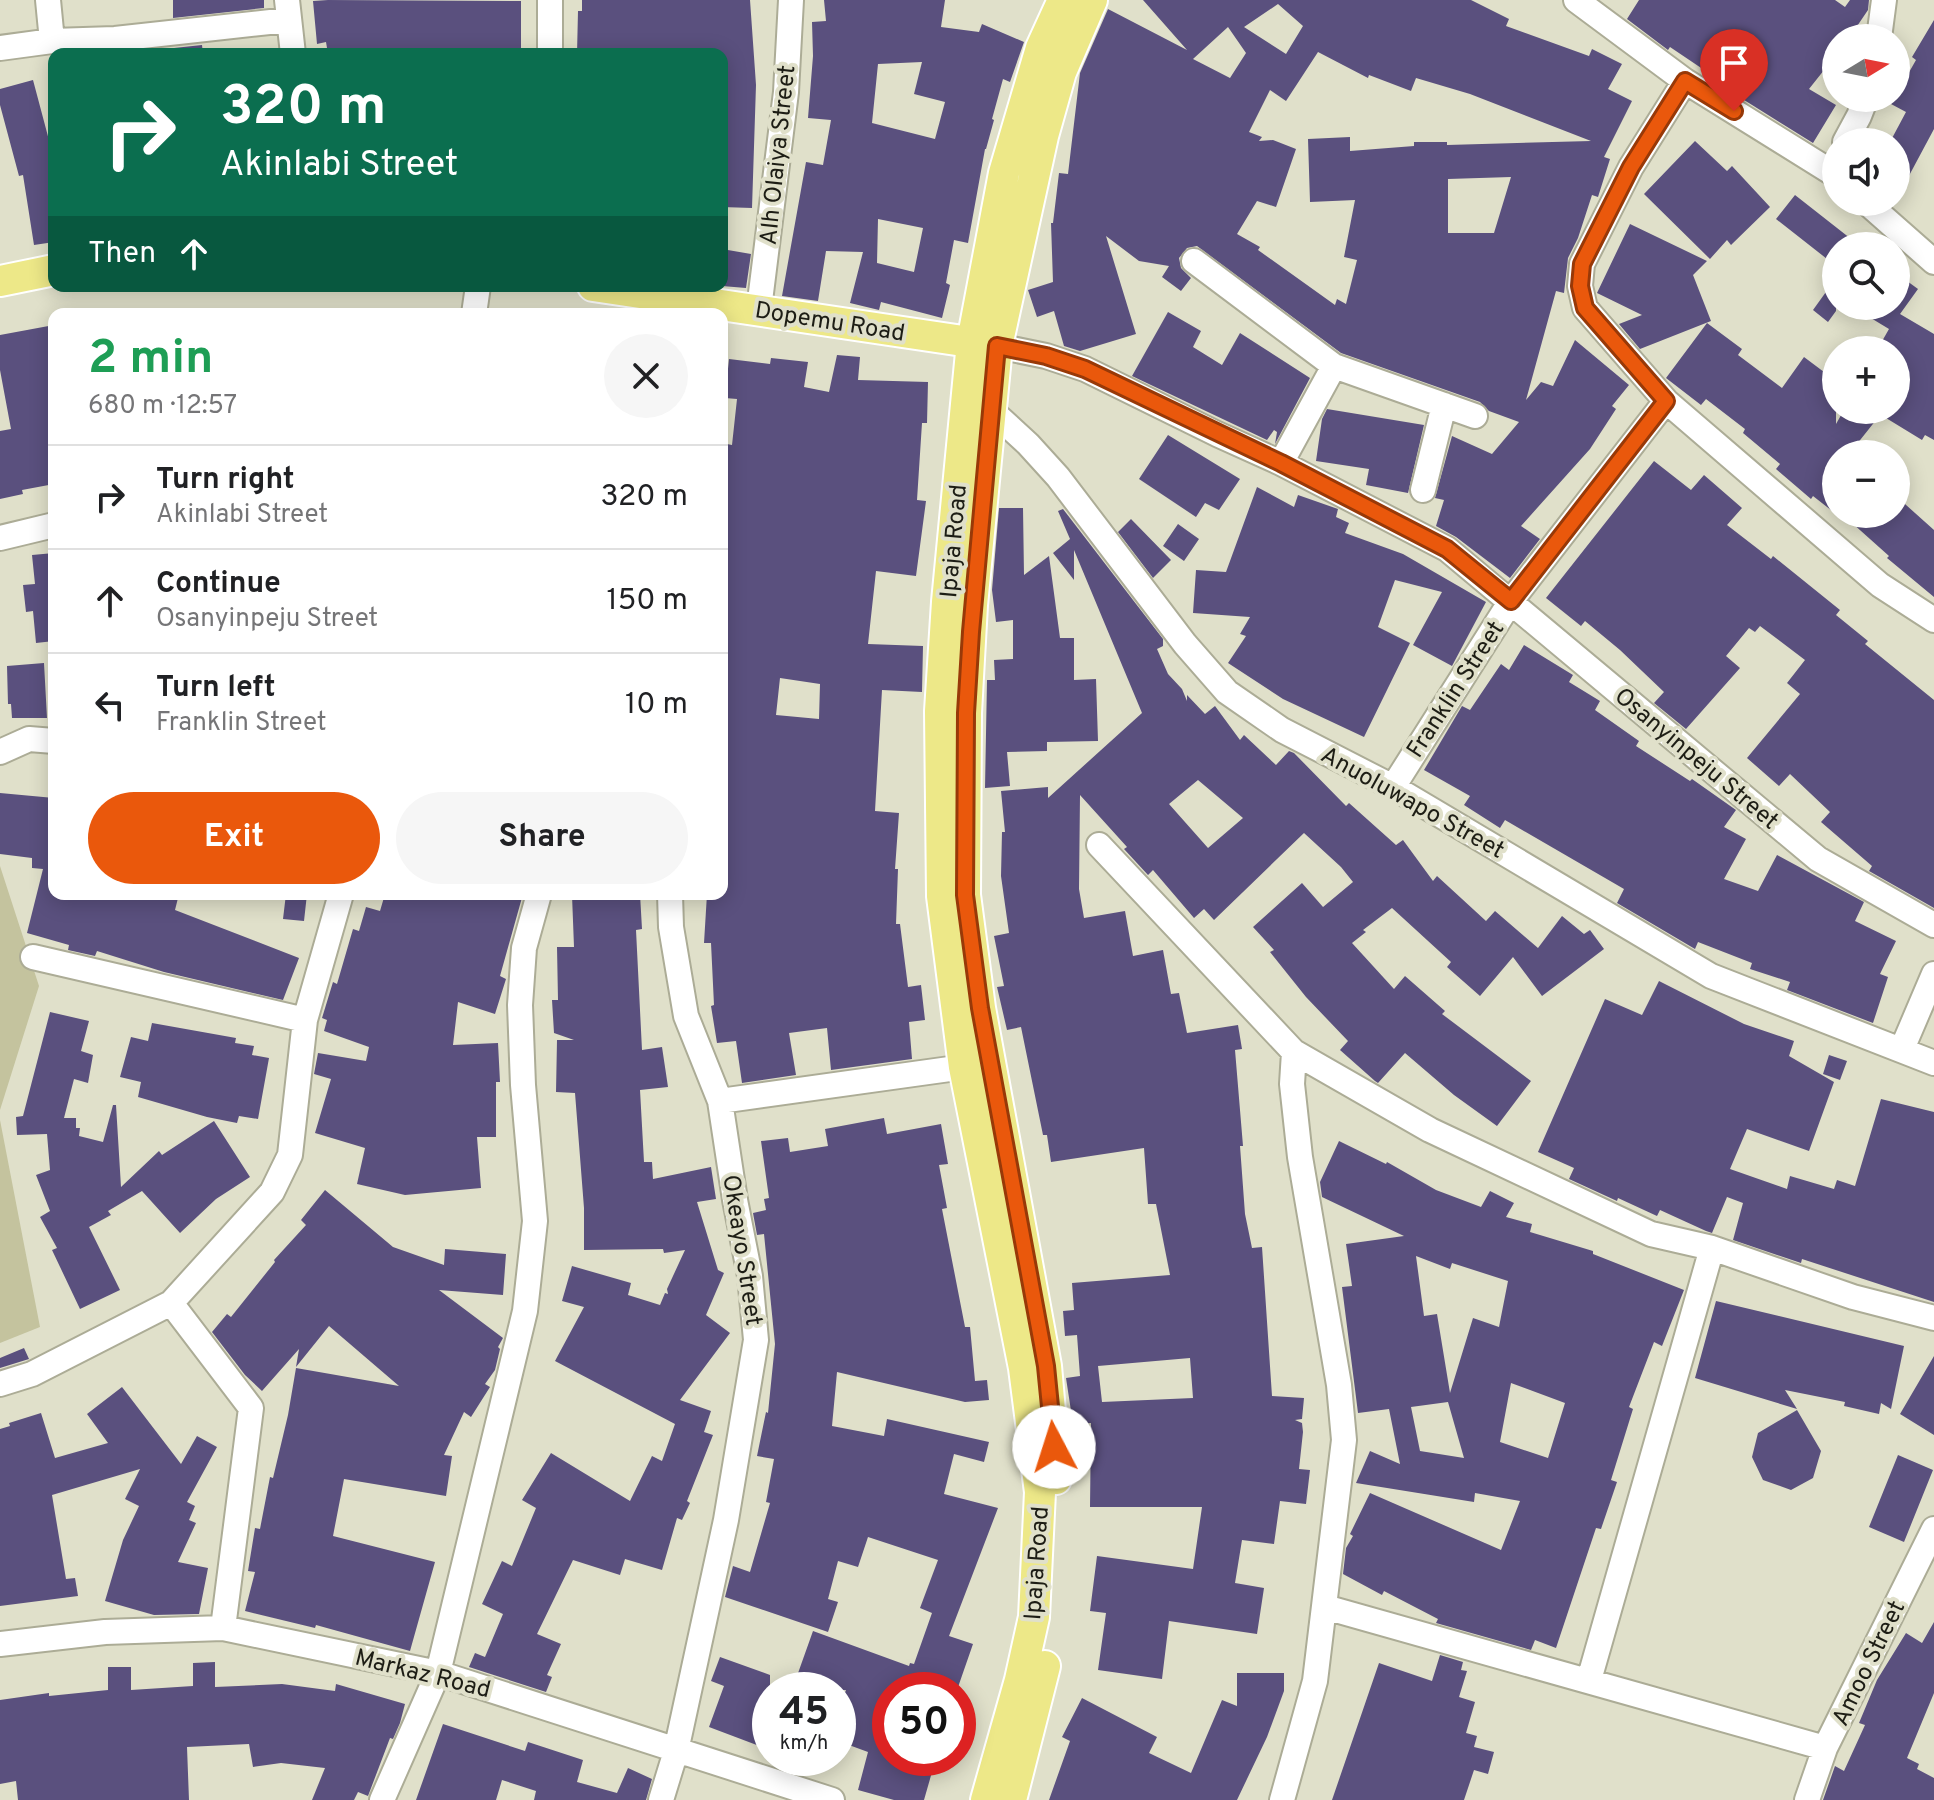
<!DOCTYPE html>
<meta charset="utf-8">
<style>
body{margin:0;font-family:Overpass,sans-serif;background:#f6f6f6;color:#202124;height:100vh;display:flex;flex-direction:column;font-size:30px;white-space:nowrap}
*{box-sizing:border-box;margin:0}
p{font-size:26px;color:#757577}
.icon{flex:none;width:44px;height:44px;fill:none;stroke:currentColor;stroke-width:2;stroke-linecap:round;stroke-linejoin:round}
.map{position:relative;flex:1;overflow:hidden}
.panel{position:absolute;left:48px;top:308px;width:680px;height:592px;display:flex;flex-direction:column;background:#fff;border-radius:16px;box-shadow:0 4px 20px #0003}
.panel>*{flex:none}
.banner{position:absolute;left:48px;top:48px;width:680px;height:244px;border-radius:16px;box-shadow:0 4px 20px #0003;background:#0b6e4f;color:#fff;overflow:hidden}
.needle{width:52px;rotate:80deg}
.buttons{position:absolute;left:1822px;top:24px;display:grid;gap:16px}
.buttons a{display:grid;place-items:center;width:88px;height:88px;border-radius:50%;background:#fff;box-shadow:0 4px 20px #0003;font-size:40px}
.speed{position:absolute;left:752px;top:1672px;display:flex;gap:16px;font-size:40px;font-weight:700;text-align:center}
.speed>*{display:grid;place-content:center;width:104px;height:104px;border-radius:50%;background:#fff;box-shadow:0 4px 20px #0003;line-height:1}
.speed small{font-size:20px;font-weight:400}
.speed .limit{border:12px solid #d22;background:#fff;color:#111}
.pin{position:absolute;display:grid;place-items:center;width:68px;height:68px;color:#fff;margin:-82px -34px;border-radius:50% 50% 50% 0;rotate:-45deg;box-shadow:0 0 8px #0007}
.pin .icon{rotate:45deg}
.me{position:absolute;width:88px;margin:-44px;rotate:355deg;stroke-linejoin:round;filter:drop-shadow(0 0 6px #0008)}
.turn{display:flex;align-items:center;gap:28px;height:168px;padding:0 40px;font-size:36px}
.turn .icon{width:104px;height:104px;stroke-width:2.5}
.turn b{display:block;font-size:56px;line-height:68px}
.then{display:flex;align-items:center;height:76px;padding:0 40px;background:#0003;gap:16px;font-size:30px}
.round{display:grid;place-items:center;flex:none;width:84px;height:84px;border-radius:42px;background:#f6f6f6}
.head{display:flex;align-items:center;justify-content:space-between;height:136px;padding:0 40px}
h1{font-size:48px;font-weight:700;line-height:60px;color:#1e9e55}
.primary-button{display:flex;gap:16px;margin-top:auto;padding:16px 40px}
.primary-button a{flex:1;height:92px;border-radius:48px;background:#ea580c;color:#fff;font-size:32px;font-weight:700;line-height:92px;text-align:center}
.primary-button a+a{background:#f6f6f6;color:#202124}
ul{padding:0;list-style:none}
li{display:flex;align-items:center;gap:24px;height:104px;padding:0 40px;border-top:2px solid #e0e0e0}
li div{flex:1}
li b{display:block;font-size:30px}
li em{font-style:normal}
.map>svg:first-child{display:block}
.green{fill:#c4c39e}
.building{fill:#5a507e;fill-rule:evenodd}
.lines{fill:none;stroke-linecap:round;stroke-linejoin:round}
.minor-casing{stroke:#acac96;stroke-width:28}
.major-casing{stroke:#fff;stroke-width:34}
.minor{stroke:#fff;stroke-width:24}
.major{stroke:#ede888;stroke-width:30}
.route-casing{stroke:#983908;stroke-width:20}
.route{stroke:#ea580c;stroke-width:14}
.labels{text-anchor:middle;stroke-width:8;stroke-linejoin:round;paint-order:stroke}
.street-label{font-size:24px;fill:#1d1d15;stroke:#e0e0ca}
</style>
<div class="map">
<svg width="1934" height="1800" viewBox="0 0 1934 1800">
<rect width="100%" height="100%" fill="#e0e0ca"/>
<path class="green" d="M0 866 39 986 0 1110Z
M0 1120 40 1327 0 1343Z"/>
<path class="building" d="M173 0H264V8L173 18Z
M328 0 521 1V54H328L326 42 317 44 313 1Z
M582 0H750L756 85 752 208 722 207V54H577L578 11H582Z
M824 0H945L941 27 979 32 982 24 1024 42 1010 82 1003 79 992 119 994 120 986 149H985L968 243 954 240 946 283 950 285 942 318 881 302 879 310 850 303 863 252 826 251 818 301 782 296 806 162 823 165 831 120 808 118 813 56 812 22 826 21ZM922 62 914 94 945 102 935 139 872 123 878 64ZM878 219 923 228 914 272 877 263Z
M1143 0H1471L1509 19 1506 26 1589 56 1592 49 1622 64 1608 89 1632 101 1604 157 1610 159 1598 197 1592 195 1578 238 1568 258 1564 293 1556 291 1526 400 1541 382 1553 386 1575 340 1629 385 1612 406 1616 409 1590 449 1521 526 1540 539 1510 578 1456 537 1436 526 1444 500 1435 498 1452 436 1492 454 1519 422 1489 411 1480 402 1341 353 1197 246 1187 248 1179 258 1181 268 1191 278 1181 291 1162 277 1169 266 1139 261 1106 236 1136 334 1080 351 1064 346 1054 311 1037 317 1028 290 1053 282 1051 223H1053L1059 173 1068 174 1080 73 1108 9 1187 50ZM1278 4 1303 26 1286 54 1244 27ZM1228 27 1246 53 1230 78 1193 59ZM1318 52 1368 78 1369 75 1411 91 1416 78 1470 94 1591 141 1447 145V142H1414V146L1350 151V137L1308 139 1310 202 1355 200 1344 257 1357 260 1346 304 1337 299 1335 305 1258 250 1260 247 1237 234 1257 201 1276 207 1296 149 1273 140 1259 141 1262 137 1249 132 1270 90 1286 101ZM1511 177 1494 233H1448V179Z
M1639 0H1835L1845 7 1850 0H1869L1868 10 1849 38H1836V55L1809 89 1836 105 1813 143 1717 83 1719 80 1670 47 1668 50 1627 19Z
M1934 20V129L1896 200V142H1890L1906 112 1891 104 1916 60 1912 57Z
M202 45 203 54H175L174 48Z
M33 80 54 159V242L34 245 23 175 19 176 0 105V89Z
M1695 141 1727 171 1732 166 1770 207 1731 245 1727 240 1710 259 1644 194Z
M1795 195 1860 246H1836V266L1776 219Z
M1630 224 1707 261 1693 275 1711 321 1640 349 1619 324 1642 315 1597 293Z
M722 249 751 254 746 288 722 286Z
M1896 273 1918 289 1900 314 1934 334V440L1925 435 1922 440 1886 418 1891 410H1896V402L1907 383 1896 376V350H1877L1889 329 1851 306H1896Z
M1836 278V311L1828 322 1813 310Z
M1168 312 1201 331 1193 347 1222 365 1240 333 1310 378 1275 444 1277 432 1274 430 1267 440 1132 376Z
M1707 323 1742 349 1738 355 1782 388 1804 357 1836 381V424L1844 410H1884L1849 454H1836V514L1813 496 1811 499 1776 469 1780 464 1743 433 1745 429 1706 399 1701 405 1666 378Z
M54 325V484L22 490 23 494 0 499V431L11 429 0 370V335Z
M837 355 860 357 858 380 928 382 927 423H922L917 500 926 501 916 576 876 571 868 644 923 646 922 692 882 690 875 811 899 813 895 869H898L896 924H900L908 987 921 985 925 1020 909 1022 912 1059 831 1070 827 1028 789 1033 796 1075 742 1083 736 1041 717 1043 711 1006 714 1005 711 943H704L707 894H722V463H725L727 444 732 445 737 399 725 398 729 359 770 364 771 358 808 362 804 387 829 392ZM780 678 820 684 819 719 776 715Z
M1327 409 1424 425 1408 493 1366 485 1369 469 1316 461 1322 419Z
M1168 435 1240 479 1219 510 1205 503 1196 517 1139 479Z
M1654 461 1691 490 1704 475 1742 508 1727 525 1771 559 1773 556 1840 610 1836 615 1868 641 1865 644 1934 700V908L1869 871 1872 866 1821 822 1830 812 1790 774 1779 786 1747 758 1800 694 1787 683 1805 660 1760 626 1755 632 1749 628 1726 656 1740 668 1686 729 1654 703 1664 692 1620 650 1585 621 1581 626 1546 598Z
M1257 487 1294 507 1298 495 1338 509 1336 517 1349 523 1345 533 1403 554 1486 602 1452 666 1413 645 1442 592 1395 580 1378 627 1410 643 1364 737 1283 699 1228 663 1246 636 1240 634 1250 617 1193 613 1196 570 1226 572Z
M1896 496 1934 530V597L1887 558 1889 556 1842 514H1896Z
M999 508H1023L1024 575 1049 556 1060 638H1074V680L1096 679 1098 741 1047 742V751L1007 752 1010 786 985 788 987 680H995L994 660 1013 659V620L996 622 992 590Z
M1063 509 1163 639V646L1157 649 1168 674 1182 689 1187 701V695L1205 714 1215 706 1240 740 1244 735 1276 765 1289 751 1294 753 1346 806 1349 803 1396 845 1403 840 1433 881 1437 876 1486 921 1495 911 1538 948 1562 916 1584 934 1590 930 1604 949 1542 996 1513 957 1480 996 1447 967 1451 962 1392 908 1363 930 1366 932 1352 943 1394 989 1405 976 1445 1011 1442 1014 1531 1081 1497 1126 1454 1095 1405 1053 1378 1083 1375 1081 1340 1050 1348 1041 1306 997 1270 952 1274 950 1253 927 1302 883 1323 907 1353 882 1341 867 1304 833 1214 920 1204 909 1194 918 1153 870 1148 875 1124 849 1127 847 1080 795 1079 889 1084 918 1125 911 1133 956 1163 950 1171 994 1179 993 1187 1033 1238 1025 1242 1049 1235 1050 1243 1146H1240L1245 1214 1252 1248 1262 1247 1272 1396 1304 1398 1302 1419 1295 1420 1302 1423 1303 1432 1299 1469 1310 1470 1306 1504 1280 1501 1274 1544 1242 1540 1235 1583 1264 1588 1257 1634 1169 1621 1162 1679 1098 1670 1106 1613 1090 1611 1097 1556 1193 1569 1202 1507H1090L1091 1423 1073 1424 1066 1378 1080 1376 1077 1335 1065 1336 1063 1311 1074 1310 1072 1283 1170 1275 1156 1204H1148L1144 1148 1051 1162 1047 1135H1043L1021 1027 1007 1030 997 987 1004 986 994 936 1009 933 1001 876 1002 832H1005L1001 791 1048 787V798L1142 713 1074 550V580L1053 553 1070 539 1058 511ZM1198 780 1243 818 1208 848 1169 804ZM1190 1358 1193 1398 1102 1402 1098 1366Z
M1131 519 1171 560 1153 578 1118 532Z
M1178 524 1199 539 1184 561 1163 546Z
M54 553V641L36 643 33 611 26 612 23 585 35 584 32 555Z
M1524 645 1573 675 1569 682 1600 701 1595 710 1639 741 1636 746 1690 781 1692 779 1736 810 1724 827 1746 839 1724 879 1758 891 1777 855 1864 902 1855 921 1896 941 1880 974 1888 977 1873 1023 1787 990 1790 982 1750 969 1752 963 1698 942 1695 949 1617 903 1624 889 1505 820 1500 828 1464 805 1470 796 1424 770 1462 706 1470 710 1501 664 1509 670Z
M44 663 47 718H12L11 704H8L7 666Z
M0 793 54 798V894H179L175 910 299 958 283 1000 164 972 97 951 95 956 68 950 69 945 27 933 43 869 32 868V858L0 854Z
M286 894H307L304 921 283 919Z
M385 894H523L500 976 506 979 495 1014 458 1002 453 1045 498 1043 500 1082H496V1137H477L481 1188 405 1195 357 1184 365 1148 315 1133 331 1079 314 1074 318 1053 366 1061 369 1047 324 1031 327 1020 322 1018 333 982 337 984 353 929 359 931 366 907 380 911Z
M640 894 642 929 636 930 642 1050 662 1047 668 1087 640 1090 644 1162H652L653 1179 711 1167 716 1199 697 1202 718 1270 724 1273 706 1315 730 1333 680 1400 711 1411 704 1432 713 1435 687 1501 690 1503 682 1520 677 1518 662 1570 625 1559 620 1575 573 1560 537 1634 561 1644 547 1675 552 1677 546 1692 469 1667 475 1653 485 1657 503 1614 482 1604 502 1561 512 1566 536 1508 522 1500 551 1453 630 1501 652 1456 662 1461 675 1424 555 1361 584 1307 562 1301 572 1266 631 1283 628 1295 660 1305 665 1293 668 1294 667 1289 685 1250 664 1253 663 1249 584 1250V1208L575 1093 556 1092 557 1040H574L554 1033 552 1000H558L557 947H574L572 895Z
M1659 981 1744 1024 1794 1041 1789 1056 1834 1082 1809 1151 1747 1129 1730 1169 1787 1189 1790 1176 1834 1189 1837 1180 1855 1186 1881 1099 1934 1112V1302L1802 1259 1801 1263 1733 1240 1743 1203 1727 1197 1712 1233 1706 1231 1660 1210 1657 1216 1618 1198 1617 1201 1569 1179 1574 1168 1538 1152 1605 999 1642 1015Z
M50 1012 89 1021 81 1051 93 1055 88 1083 74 1079 64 1118H76V1128H80L79 1136 103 1142 113 1105H116L121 1187 159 1151 162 1155 214 1121 250 1177 216 1199 180 1233 142 1191 108 1211 111 1215 89 1227 120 1290 80 1309 52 1250 57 1248 40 1217 50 1211 36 1175 50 1170 47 1134 17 1135 16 1117 23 1116Z
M152 1023 236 1038 235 1043 254 1046 252 1055 269 1058 258 1119 239 1116 237 1123 207 1117 138 1097 141 1082 120 1077 131 1037 148 1041Z
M1829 1055 1847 1061 1840 1080 1823 1074Z
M884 1118 887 1134 941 1124 948 1164 939 1165 947 1208 942 1209 965 1327H970L975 1381 987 1380 989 1400 965 1402 837 1372 832 1426 884 1436 887 1419 989 1442 984 1462 954 1454 944 1494 998 1508 949 1636 973 1644 957 1690H890V1758H936L924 1800H894L858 1790 868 1752 838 1741V1712L846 1690H792L813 1631 909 1666 910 1663 914 1664 932 1613 920 1608 938 1560 868 1537 858 1567 838 1561 828 1599 838 1602 828 1632 725 1597 733 1566 750 1572 770 1503 766 1502 774 1459 757 1456 766 1412 768 1413 775 1344 764 1234 757 1235 753 1213 766 1210 764 1199 769 1198 761 1141 788 1138 790 1152 828 1146 825 1129Z
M1339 1141 1386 1164 1387 1162 1436 1190 1481 1207 1490 1191 1514 1203 1506 1217 1532 1224 1530 1232 1593 1251V1254L1684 1290 1662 1346 1654 1342 1629 1407 1633 1409 1611 1480 1617 1482 1601 1529 1596 1528 1556 1648 1535 1640 1531 1650 1436 1623 1438 1619 1384 1591 1382 1595 1343 1574 1346 1548 1353 1536 1350 1534 1370 1493 1501 1550 1520 1501 1475 1493 1474 1502 1356 1483 1370 1451 1400 1464 1389 1409 1358 1413 1342 1287 1352 1286 1346 1244 1404 1236 1322 1197 1320 1182ZM1416 1256 1450 1269 1452 1263 1508 1281 1499 1327 1473 1318 1450 1393 1437 1314 1424 1316ZM1511 1383 1565 1403 1548 1458 1500 1442ZM1448 1402 1464 1458 1420 1451 1411 1407Z
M325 1190 393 1247 444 1265 445 1249 506 1254 503 1295 439 1290 503 1338 498 1347 500 1349 495 1370 485 1384 490 1387 471 1417 464 1412 444 1455 452 1456 446 1496 344 1479 333 1536 435 1562 410 1651 316 1625 315 1628 245 1611 255 1572 248 1571 255 1528 260 1529 270 1477 273 1478 288 1415 296 1368 399 1386 329 1326 296 1367 299 1349 262 1391 245 1375 212 1332 227 1314 231 1317 275 1262 274 1260 306 1225 301 1220Z
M1716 1301 1904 1346 1891 1409 1881 1403 1879 1414 1844 1406 1845 1402 1785 1390 1797 1409 1695 1378Z
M24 1348 29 1359 0 1368V1358Z
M1934 1356V1435L1900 1414Z
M122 1387 181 1464 197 1436 217 1447 187 1502 195 1506 189 1520 196 1523 178 1562 208 1568 199 1614 154 1615 105 1601 123 1540 139 1506 125 1499 140 1469 52 1495 66 1579 75 1578 78 1596 0 1606V1429L10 1426 9 1423 41 1413 55 1458 108 1443 87 1414Z
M1797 1410 1821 1451 1813 1478 1791 1490 1763 1480 1752 1457 1758 1433Z
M1898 1455 1933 1470 1904 1542 1869 1527Z
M1934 1622V1693L1907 1758 1919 1764 1917 1769 1934 1778V1800H1823L1835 1766 1844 1771 1865 1725 1859 1723 1877 1680 1906 1633 1922 1643Z
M1440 1655 1463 1662 1461 1670 1467 1671 1459 1697 1475 1702 1466 1733 1477 1736 1474 1747 1494 1752 1488 1774 1474 1770 1464 1800H1332L1379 1663 1432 1681Z
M720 1657 770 1675V1750L709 1727 724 1686 711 1681Z
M215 1662V1687L282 1684 335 1691 336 1684 405 1704 400 1723 393 1739 390 1738 368 1796 358 1792 354 1800H312L325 1768 281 1763 253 1767 249 1744 187 1747 189 1800H18L16 1781 0 1784V1700L49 1693V1696L108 1690V1667H131V1690L193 1686V1663Z
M1237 1673H1284V1691L1267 1737 1237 1800H1049L1070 1741 1062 1737 1082 1698 1157 1737 1149 1753 1191 1773 1222 1700 1237 1706Z
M443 1724 525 1751 528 1742 583 1760 577 1782 617 1793 628 1768 652 1779 646 1800H534L536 1791 502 1780 496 1800H416Z"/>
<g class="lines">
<defs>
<path id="minor" d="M48 0 52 41
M287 0 293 54
M550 0V54
M1576 0 1685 81 1836 175
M1879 38 1884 0
M0 48 52 41 115 39 288 20
M1685 81 1631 167 1582 264 1580 286 1585 308 1666 401 1880 585 1934 620
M1845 142 1859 116 1866 98
M1866 202 1934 262
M1194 261 1334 366 1475 416
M759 309 786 92 791 0
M474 314 478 286
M997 346 1046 356 1085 369 1217 434 1281 463 1447 549 1818 859 1934 925
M978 408 992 411 1028 444 1058 477 1185 644 1227 692 1282 730 1393 787 1711 976 1934 1063
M1281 463 1334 366
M1423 490 1444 405
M0 538 54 525
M0 752 29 739 54 741
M1393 787 1511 601 1666 401
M1099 845 1294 1052 1430 1130 1651 1234 1712 1248 1853 1297 1934 1318
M33 957 305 1020
M1902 1049 1934 974
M720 1101 964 1067
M171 1303 251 1408 223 1628
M0 1384 32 1374 171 1303 272 1192 290 1155 305 1020 341 894
M1325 1607 1825 1748
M0 1644 105 1632 223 1628 438 1673 832 1800
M1589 1680 1712 1248
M382 1800 438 1673 525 1311 535 1221 523 1085 520 1005 524 948 539 894
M661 1800 676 1751 726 1520 756 1340 750 1276 735 1200 720 1101 686 1016 671 927 670 894
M1282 1800 1315 1681 1344 1440 1339 1385 1300 1157 1292 1084 1294 1052
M1807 1800 1825 1748 1934 1529"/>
<path id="major" d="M0 281 54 270
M593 286 990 345
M1056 1479 1046 1366 980 1008 965 895 966 713 972 605 997 346 1043 136 1061 72 1092 0
M986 1800 1020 1680 1034 1617 1040 1492 1024 1368 964 1067 942 896 940 711 947 602 972 342 1004 173 1041 48 1063 0
M1011 1800 1045 1666"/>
</defs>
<use href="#minor" class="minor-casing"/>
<use href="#major" class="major-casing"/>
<use href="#minor" class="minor"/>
<use href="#major" class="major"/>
</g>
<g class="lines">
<defs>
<path id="route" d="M1054 1447 1046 1366 980 1008 965 895 966 713 971 632 997 346 1046 356 1085 369 1281 463 1447 549 1511 601 1666 401 1585 308 1580 286 1582 264 1631 167 1685 81 1734 111"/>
</defs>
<use href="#route" class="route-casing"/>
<use href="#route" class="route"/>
</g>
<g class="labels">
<g class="street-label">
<text transform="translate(777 155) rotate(-84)" y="8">Alh Olaiya Street</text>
<text transform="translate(830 321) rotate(9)" y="8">Dopemu Road</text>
<text transform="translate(953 541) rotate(-85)" y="8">Ipaja Road</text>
<text transform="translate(1455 689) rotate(-57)" y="8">Franklin Street</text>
<text transform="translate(1697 758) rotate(40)" y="8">Osanyinpeju Street</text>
<text transform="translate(1413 802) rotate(29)" y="8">Anuoluwapo Street</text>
<text transform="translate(743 1250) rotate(81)" y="8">Okeayo Street</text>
<text transform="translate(1036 1563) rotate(-86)" y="8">Ipaja Road</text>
<text transform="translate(1868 1663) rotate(-64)" y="8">Amoo Street</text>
<text transform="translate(423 1673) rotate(14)" y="8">Markaz Road</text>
</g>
</g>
</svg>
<div class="buttons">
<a><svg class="needle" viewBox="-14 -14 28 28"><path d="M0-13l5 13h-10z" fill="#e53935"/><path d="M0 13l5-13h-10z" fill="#757577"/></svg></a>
<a><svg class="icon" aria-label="sound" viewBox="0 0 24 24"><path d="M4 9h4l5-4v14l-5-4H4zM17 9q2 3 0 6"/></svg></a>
<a><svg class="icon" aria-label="search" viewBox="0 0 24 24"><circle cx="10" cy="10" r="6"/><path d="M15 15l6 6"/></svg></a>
<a>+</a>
<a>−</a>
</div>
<div class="speed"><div>45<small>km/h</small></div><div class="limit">50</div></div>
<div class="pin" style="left:1734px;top:111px;background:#d93025"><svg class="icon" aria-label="arrive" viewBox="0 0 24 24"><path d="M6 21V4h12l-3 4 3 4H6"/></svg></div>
<svg class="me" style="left:1054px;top:1447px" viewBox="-20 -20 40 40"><circle r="19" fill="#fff"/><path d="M0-13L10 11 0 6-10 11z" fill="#ea580c"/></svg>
<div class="banner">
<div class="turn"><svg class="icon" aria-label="right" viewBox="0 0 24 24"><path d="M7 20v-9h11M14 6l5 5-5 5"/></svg><div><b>320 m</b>Akinlabi Street</div></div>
<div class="then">Then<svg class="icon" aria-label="ahead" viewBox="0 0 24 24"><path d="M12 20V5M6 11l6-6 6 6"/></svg></div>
</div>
<section class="panel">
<div class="head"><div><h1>2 min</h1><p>680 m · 12:57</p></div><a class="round"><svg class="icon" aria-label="close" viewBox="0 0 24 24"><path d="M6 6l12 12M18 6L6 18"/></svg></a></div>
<ul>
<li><svg class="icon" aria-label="right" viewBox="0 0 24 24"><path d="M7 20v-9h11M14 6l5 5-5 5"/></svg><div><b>Turn right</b><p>Akinlabi Street</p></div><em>320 m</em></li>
<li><svg class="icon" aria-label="ahead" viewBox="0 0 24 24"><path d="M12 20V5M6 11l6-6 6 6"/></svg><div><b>Continue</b><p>Osanyinpeju Street</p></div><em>150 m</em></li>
<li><svg class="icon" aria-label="left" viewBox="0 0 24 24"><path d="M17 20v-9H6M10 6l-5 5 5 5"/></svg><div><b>Turn left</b><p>Franklin Street</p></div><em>10 m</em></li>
</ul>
<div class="primary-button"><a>Exit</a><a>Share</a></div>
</section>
</div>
